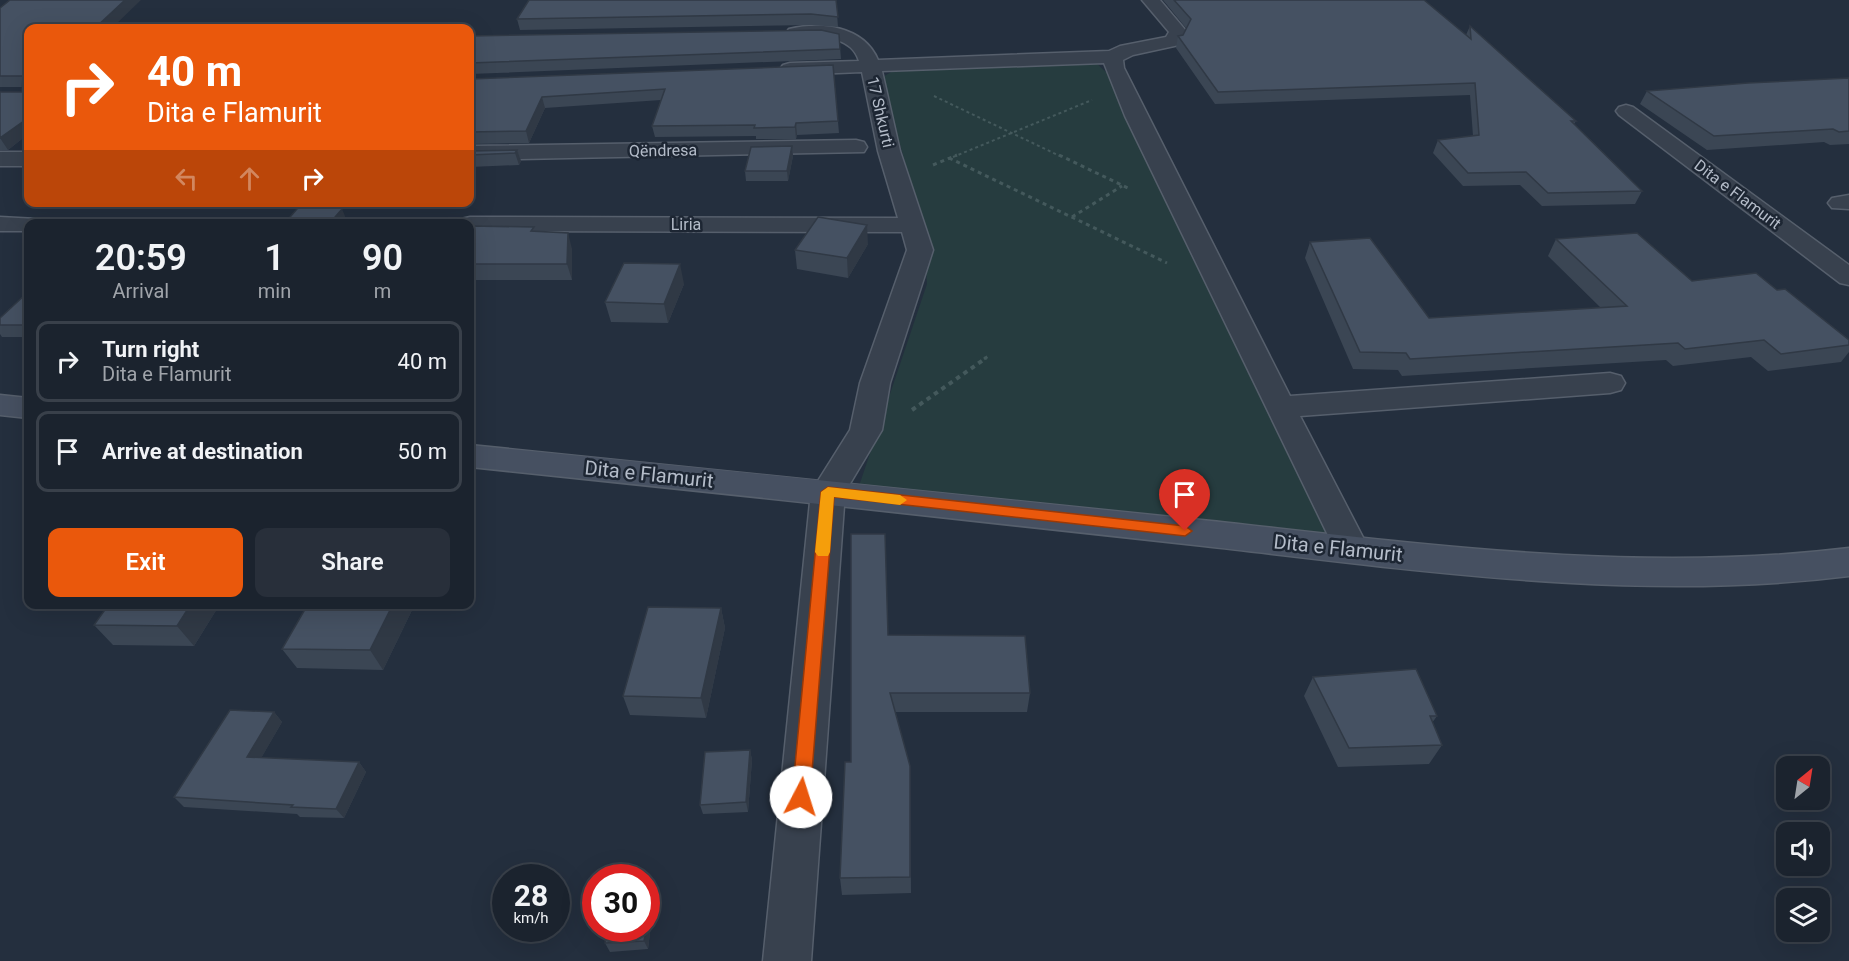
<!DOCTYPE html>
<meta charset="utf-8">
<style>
body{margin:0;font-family:Roboto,sans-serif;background:#282f3a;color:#f1f3f6;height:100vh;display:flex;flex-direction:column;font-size:22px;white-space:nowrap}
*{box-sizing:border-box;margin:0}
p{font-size:20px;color:#a0a4aa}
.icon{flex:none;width:33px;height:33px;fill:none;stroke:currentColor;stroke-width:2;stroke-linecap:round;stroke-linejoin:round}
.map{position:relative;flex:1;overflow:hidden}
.panel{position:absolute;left:24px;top:219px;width:450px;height:390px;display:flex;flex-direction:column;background:#1b232e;border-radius:12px;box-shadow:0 6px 24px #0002,0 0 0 2px #39404a}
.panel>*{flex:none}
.banner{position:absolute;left:24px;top:24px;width:450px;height:183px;border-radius:12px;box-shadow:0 6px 24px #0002,0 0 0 2px #39404a;background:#ea580c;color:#fff;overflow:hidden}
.needle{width:39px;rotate:30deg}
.controls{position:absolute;left:1776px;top:756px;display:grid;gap:12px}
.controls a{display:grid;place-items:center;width:54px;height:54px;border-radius:12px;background:#1b232e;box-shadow:0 6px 24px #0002,0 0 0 2px #39404a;font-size:30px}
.speed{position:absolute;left:492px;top:864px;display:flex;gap:12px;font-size:30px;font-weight:700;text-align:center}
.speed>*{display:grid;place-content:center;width:78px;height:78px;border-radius:50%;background:#1b232e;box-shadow:0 6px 24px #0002,0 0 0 2px #39404a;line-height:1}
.speed small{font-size:15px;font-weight:400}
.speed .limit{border:9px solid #d22;background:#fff;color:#111}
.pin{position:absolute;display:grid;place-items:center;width:51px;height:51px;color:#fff;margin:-62px -26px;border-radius:50% 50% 50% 0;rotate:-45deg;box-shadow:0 0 6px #0007}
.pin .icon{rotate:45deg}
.me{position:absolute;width:66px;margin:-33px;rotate:5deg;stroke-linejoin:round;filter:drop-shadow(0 0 4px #0008)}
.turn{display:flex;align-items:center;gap:21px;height:126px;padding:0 24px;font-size:27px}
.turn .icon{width:78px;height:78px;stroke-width:2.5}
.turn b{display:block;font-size:42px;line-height:51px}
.lanes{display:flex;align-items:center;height:57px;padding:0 24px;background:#0003;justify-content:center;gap:30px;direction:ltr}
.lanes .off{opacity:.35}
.eta{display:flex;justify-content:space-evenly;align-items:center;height:102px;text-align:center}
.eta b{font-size:36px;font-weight:600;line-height:42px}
.button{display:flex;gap:12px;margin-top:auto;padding:12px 24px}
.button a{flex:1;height:69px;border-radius:12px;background:#ea580c;color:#fff;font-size:24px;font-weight:600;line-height:69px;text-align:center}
.button a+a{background:#282f3a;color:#f1f3f6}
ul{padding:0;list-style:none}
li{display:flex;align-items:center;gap:18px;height:81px;margin:0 12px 9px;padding:0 12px;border:3px solid #39404a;border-radius:12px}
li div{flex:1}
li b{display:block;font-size:22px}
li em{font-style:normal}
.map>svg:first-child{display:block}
.green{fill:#263c3f}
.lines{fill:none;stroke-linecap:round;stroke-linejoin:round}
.street-casing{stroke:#565f6c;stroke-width:3}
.secondary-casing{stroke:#565f6c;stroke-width:3}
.path-far2{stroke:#44595c;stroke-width:2;stroke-dasharray:3 3;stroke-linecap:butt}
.path-far1{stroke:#44595c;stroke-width:3;stroke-dasharray:4 4;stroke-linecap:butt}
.path{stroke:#44595c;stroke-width:4;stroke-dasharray:4.5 4.5;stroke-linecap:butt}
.street{fill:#38414e;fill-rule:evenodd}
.secondary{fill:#465061;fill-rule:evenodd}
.wall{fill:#3b4654}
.shaded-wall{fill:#303945}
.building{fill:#455162;stroke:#303945;stroke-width:1.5}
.route{fill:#ea580c;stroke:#983908;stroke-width:1.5}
.slow{fill:#f59e0b}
.labels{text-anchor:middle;stroke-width:5;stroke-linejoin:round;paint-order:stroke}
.far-street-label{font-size:16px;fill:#b4bcc9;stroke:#1d2633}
.street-label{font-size:20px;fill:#b4bcc9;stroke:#1d2633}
</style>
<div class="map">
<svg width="1849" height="961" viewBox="0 0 1849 961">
<rect width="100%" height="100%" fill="#242f3e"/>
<path class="green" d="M1095 62 1107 73 1206 270 1336 538 859 486 927 284 923 225 881 78 893 71 917 68Z"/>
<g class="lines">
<defs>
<path id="street" d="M1142 0H1160L1187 32 1179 45 1133 55 1123 60 1124 68 1290 396 1610 373 1621 376 1625 383 1621 390 1610 393 1300 416 1369 549 1363 558 1351 562 1339 558 1125 116 1104 63 882 71 900 151 933 250 890 383 882 430 845 492 811 961H763L811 492 850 430 860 383 907 250 902 232 470 231V224H458L461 219 470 217 898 218 878 151 862 72 790 75 783 73 780 69 783 65 790 63 859 61C855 49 848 44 837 40L789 37 786 33 789 29C821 21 864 26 878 60L1109 51 1120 46 1166 37 1169 32Z
M1626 105 1633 107 1849 265V285L1840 283 1619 115 1616 111 1619 107Z
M856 140 864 142 867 147 864 152 470 160V146Z
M0 152H28V166H0Z
M1849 195V209L1832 208 1828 203 1832 198Z
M0 217 37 219 40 224H28V231H0Z"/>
<path id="secondary" d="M0 395 28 398V418L0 415Z
M470 445C717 469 964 495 1211 521 1422 544 1637 574 1849 548V576C1635 603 1417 570 1204 546 959 519 715 492 470 467Z"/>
</defs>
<use href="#street" class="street-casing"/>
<use href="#secondary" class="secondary-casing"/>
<path class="path-far2" d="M934 96 1062 157
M953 157 1092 100"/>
<path class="path-far1" d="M1059 155 1130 189
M949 158 1167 263
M933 165 957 155
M1072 217 1122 186
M984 359 990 355"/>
<path class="path" d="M912 410 986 358"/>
<use href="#street" class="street"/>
<use href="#secondary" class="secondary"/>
</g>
<path class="wall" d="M836 0 838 27 812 25 520 30 517 19Z
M1163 0H1424L1466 35 1470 26 1576 121 1574 124 1642 191 1635 204 1542 206 1520 185 1463 186 1433 153 1438 140 1473 136 1470 95 1215 104 1176 48 1178 36 1183 35 1186 28Z
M0 8 28 28V134L8 150H0V92H22V87H0Z
M839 34 841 59 470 74V36Z
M833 65 839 133 797 135 796 139H756V136L655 137 652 126 661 100 545 108 529 143 470 144V79Z
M1849 78V144L1830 145 1824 142 1707 150 1640 104 1647 91Z
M792 146 793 156 788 181H746L745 171Z
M517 150 521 161 519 165 470 167V151Z
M470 226 535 231 572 249V280H470Z
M1556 239 1692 281 1777 290 1849 340V352L1841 362 1768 371 1751 357 1673 366 1666 360 1402 376 1398 370 1353 369 1305 258 1310 242 1429 318 1601 308 1548 256Z
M868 244 848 278 797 269 795 250Z
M684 284 668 323 611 322 605 302Z
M28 292V337H2L0 334V318Z
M220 604 194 646 113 645 94 625Z
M415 604 383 670 297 668 282 649Z
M721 608 725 628 706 718 630 715 623 696Z
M889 635 1030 693 1027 712H895L910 766 911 893 842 895 840 878Z
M1313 677 1437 716 1432 723 1442 745 1429 764 1338 767 1304 696Z
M274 712 282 722 261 758 359 762 366 772 344 818 300 817 297 814 184 807 174 797Z
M750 750 752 760 748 812 703 814 700 805Z
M655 893 648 949 610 952 605 943Z"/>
<path class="shaded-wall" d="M125 0H141L112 28H95Z
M542 97 545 108 529 143 526 131Z
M28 118V134L8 150 0 138Z
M796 123 797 135 796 139 795 127Z
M792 146 793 156 788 181 787 171Z
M517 150 521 161 519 165 515 153Z
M342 209 347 221 344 224H329Z
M867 225 868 244 848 278 847 258Z
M568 233 572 249V280L567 264Z
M680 264 684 284 668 323 664 304Z
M191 604H220L194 646 177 626Z
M393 604H415L383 670 370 650Z
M721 608 725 628 706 718 701 698Z
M274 712 282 722 256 767 247 757Z
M750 750 752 760 748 812 746 802Z
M359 762 366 772 344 818 336 809Z
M651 884 655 893 648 949 644 941 646 928V921Z"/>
<path class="building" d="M10 0H125L95 28H28V118L0 138V92H22L23 76H0V8Z
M529 0H836L838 17 811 14 517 19Z
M1174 0H1424L1471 39 1470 26 1576 121H1571L1642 191 1548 193 1526 172 1468 173 1438 140 1479 135 1475 83 1218 92 1178 36 1183 35 1191 19Z
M821 30 839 34 840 49 470 63V36Z
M833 65 838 121 796 123 795 127 754 128 755 125 652 126 665 89 542 97 526 131 470 132V79Z
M1849 78V131L1839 132 1833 129 1714 136 1647 91 1748 83Z
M792 146 787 171H745L751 147Z
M517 150 515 153 470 155V151Z
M303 202H334L342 209 329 224H284Z
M818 217 867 225 847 258 795 250Z
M470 226 534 227 531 231 568 233 567 264H470Z
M1637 233 1692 281 1756 273 1777 290 1785 289 1849 340V345L1781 354 1764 340 1685 349 1678 343 1410 359 1406 353 1360 352 1310 242 1370 238 1429 318 1627 306 1556 239Z
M624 263 680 264 664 304 605 302Z
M28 292V325H0V318Z
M851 534H885L888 635 1025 636 1030 693H890L910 766V877L840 878 845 762H851Z
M109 604H191L177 626 94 625Z
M308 604H393L370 650 282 649Z
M648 607 721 608 701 698 623 696Z
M1416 669 1437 716H1430L1442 745 1349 748 1313 677Z
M230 710 274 712 247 757 359 762 336 809 291 807 293 805 174 797Z
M750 750 746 802 700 805 705 752Z
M646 884H651L646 921Z
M607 928H646L644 941 605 943Z"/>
<path class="route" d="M828 487 1185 526 1192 531 1185 536 834 497 810 797 807 803 801 805 795 803 792 797 821 492Z"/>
<path class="slow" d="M828 487 900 495 907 500 900 505 834 497 830 552 828 556H818L815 552 821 492Z"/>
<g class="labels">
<g class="far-street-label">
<text transform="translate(881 112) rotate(77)" y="6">17 Shkurti</text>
<text transform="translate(663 150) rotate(-1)" y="6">Qëndresa</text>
<text transform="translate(1738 194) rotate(37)" y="6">Dita e Flamurit</text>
<text x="686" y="230">Liria</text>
</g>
<g class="street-label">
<text transform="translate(649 474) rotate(6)" y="7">Dita e Flamurit</text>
<text transform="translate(1338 548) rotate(6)" y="7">Dita e Flamurit</text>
</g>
</g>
</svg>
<div class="controls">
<a><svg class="needle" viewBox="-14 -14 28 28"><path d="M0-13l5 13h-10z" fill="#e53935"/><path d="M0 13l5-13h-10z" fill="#a0a4aa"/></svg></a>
<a><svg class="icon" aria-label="sound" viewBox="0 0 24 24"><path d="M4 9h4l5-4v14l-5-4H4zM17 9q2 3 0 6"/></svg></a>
<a><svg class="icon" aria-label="layers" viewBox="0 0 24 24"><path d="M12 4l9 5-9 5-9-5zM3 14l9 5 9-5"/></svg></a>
</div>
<div class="speed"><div>28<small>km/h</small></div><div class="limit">30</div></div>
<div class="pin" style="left:1185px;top:531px;background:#d93025"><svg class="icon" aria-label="arrive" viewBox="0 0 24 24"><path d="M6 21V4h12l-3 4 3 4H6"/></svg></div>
<svg class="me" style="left:801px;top:797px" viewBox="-20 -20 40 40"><circle r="19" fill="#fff"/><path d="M0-13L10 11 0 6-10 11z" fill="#ea580c"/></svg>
<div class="banner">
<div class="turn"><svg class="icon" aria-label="right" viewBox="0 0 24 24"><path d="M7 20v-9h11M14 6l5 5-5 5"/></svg><div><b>40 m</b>Dita e Flamurit</div></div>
<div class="lanes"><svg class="icon off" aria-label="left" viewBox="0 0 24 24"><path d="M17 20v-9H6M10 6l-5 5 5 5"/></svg><svg class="icon off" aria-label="ahead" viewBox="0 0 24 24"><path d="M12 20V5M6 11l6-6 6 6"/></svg><svg class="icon" aria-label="right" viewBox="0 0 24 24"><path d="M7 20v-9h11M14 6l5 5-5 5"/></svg></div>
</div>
<section class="panel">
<div class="eta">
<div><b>20:59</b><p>Arrival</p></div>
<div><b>1</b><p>min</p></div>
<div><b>90</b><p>m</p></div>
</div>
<ul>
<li><svg class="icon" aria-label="right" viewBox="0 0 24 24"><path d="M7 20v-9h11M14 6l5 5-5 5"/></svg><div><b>Turn right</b><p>Dita e Flamurit</p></div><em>40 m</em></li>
<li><svg class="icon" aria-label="arrive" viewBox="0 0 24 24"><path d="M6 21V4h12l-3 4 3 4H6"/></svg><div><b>Arrive at destination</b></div><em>50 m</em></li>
</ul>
<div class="button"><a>Exit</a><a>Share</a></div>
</section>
</div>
